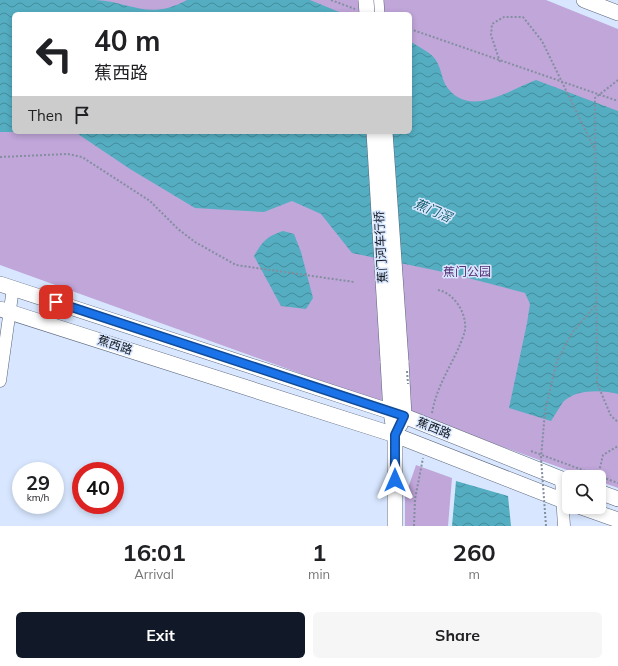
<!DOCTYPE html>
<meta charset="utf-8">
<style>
body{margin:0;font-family:Mulish,"Noto Sans SC",sans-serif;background:#f6f6f6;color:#202124;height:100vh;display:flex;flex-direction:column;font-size:15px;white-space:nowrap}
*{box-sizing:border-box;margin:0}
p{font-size:13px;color:#757577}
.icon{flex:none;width:22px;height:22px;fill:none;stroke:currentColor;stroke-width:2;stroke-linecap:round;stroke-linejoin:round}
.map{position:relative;height:526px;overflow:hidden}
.details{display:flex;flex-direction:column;background:#fff;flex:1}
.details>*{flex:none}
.hud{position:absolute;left:12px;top:12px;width:400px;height:122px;border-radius:6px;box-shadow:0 2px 6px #0003;background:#fff;color:#202124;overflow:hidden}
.tools{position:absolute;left:562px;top:470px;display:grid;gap:8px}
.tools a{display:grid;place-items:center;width:44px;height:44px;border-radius:6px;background:#fff;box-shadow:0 2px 6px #0003;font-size:20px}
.speed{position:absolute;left:12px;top:462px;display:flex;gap:8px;font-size:20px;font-weight:700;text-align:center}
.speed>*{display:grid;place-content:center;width:52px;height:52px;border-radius:50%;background:#fff;box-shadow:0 2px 6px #0003;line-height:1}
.speed small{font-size:10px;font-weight:400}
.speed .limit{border:6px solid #d22;background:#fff;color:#111}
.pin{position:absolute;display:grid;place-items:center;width:34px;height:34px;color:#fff;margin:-17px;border-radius:8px;box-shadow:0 2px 6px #0006}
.me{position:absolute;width:44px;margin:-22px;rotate:0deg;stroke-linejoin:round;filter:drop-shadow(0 0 3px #0008)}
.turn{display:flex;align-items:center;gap:14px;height:84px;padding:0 16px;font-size:18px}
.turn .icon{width:52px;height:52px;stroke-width:2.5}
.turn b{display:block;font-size:28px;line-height:34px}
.then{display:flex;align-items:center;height:38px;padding:0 16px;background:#0003;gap:8px;font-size:15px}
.eta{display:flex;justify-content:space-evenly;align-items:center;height:68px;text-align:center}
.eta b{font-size:24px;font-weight:700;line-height:28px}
.action{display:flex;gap:8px;margin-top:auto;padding:8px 16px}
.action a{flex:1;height:46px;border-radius:6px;background:#111827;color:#fff;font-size:16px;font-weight:700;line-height:46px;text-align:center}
.action a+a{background:#f6f6f6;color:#202124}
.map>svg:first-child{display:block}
.green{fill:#c0a6d9;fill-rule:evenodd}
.water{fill:url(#water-waves)}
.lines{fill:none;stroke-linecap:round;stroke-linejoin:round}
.minor-casing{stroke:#59657a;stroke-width:13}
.tertiary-casing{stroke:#59657a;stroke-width:16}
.path{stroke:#838e9f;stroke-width:2;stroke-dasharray:2 2;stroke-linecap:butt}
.minor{stroke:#fff;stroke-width:12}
.tertiary{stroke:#fff;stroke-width:15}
.tertiary-bridge-casing{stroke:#59657a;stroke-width:16;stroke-linecap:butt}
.path-bridge{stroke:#838e9f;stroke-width:2;stroke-dasharray:2 2;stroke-linecap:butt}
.tertiary-bridge{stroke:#fff;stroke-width:15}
.route-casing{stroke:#114b97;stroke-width:10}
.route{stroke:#1a73e8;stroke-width:7}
.labels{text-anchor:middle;stroke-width:3;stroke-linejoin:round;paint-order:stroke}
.street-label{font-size:12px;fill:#11161e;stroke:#d8e7ff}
.park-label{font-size:12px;fill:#562f75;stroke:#d8e7ff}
.water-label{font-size:13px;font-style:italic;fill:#165f6e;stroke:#d8e7ff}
</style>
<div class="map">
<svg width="618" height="526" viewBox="0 0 618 526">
<defs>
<pattern id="water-waves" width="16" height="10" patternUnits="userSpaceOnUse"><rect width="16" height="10" fill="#54adc1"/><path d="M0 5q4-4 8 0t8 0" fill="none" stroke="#448c9c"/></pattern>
</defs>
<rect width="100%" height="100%" fill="#d8e7ff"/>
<path class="green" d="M0 0H546L618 29V488L599 481V477H587L567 470 0 265ZM14 14H410V132H14Z
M416 465 452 478 448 526H405V497Z"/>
<path class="water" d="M0 0C32 0 64 0 95 0 133 2 148 21 187 0H310L344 14H14V132H0Z
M410 41C419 48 433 52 438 64 441 70 442 78 445 84 467 120 507 91 536 80L618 111V394C602 390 576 389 563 402 559 408 555 415 551 421L509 408 527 323 530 304 525 293 453 274 352 253 321 214 292 201 264 212 195 208 130 169 75 132H410Z
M283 231 294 234 301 252 313 298 306 309 281 306 254 256C263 241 266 237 283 231Z
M456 481 508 496 511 526H452Z"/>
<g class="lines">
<defs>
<path id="minor" d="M0 381 13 288
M561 479 564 526"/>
<path id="tertiary" d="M376 0 377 14
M584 0 618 13
M0 284 404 416 569 482
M0 309 395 435 569 503
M388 361 391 413 395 435V526
M400 425 404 416 401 361
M599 492 618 499
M581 507 618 520"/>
</defs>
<use href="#minor" class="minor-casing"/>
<use href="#tertiary" class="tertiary-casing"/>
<path class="path" d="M331 0 355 9
M410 29 618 101
M0 157 68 154 82 157 150 201 178 229 195 242 236 265 354 282
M432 413C436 389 449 369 459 347 461 342 464 335 465 330 467 313 454 293 438 290
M531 451 618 483
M598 476 603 455 618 446
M414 526 415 499 423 458"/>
<use href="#minor" class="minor"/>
<use href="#tertiary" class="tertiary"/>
<defs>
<path id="tertiary-bridge" d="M366 0 367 14
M374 132 388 361
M385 132 401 361"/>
</defs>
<use href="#tertiary-bridge" class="tertiary-bridge-casing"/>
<path class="path-bridge" d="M500 62 491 35 492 24 504 17H523L542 41 595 150
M618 80 595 98 597 383 611 416 618 422
M407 371 408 384
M546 526 541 458 545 411 557 361 572 333 595 306"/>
<use href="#tertiary-bridge" class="tertiary-bridge"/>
</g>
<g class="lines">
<defs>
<path id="route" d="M56 302 404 416 395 435V480"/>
</defs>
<use href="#route" class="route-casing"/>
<use href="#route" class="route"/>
</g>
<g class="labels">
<g class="street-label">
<text transform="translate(381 247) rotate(-93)" y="4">蕉门河车行桥</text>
<text transform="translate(115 345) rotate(18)" y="4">蕉西路</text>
<text transform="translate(434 428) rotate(22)" y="4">蕉西路</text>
</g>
<g class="park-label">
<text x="467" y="276">蕉门公园</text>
</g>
<g class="water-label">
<text transform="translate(433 210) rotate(23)" y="5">蕉门滘</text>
</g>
</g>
</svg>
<div class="tools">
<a><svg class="icon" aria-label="search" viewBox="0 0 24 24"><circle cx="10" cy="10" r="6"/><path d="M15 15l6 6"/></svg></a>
</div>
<div class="speed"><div>29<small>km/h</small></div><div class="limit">40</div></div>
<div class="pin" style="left:56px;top:302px;background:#d93025"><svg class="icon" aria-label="arrive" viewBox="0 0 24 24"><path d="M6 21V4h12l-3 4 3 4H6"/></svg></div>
<svg class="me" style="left:395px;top:480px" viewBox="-20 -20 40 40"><path d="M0-17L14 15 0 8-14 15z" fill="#1a73e8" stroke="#fff" stroke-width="4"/></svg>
<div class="hud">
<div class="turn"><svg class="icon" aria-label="left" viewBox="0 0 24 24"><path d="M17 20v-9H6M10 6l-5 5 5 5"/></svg><div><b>40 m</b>蕉西路</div></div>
<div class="then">Then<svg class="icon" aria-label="arrive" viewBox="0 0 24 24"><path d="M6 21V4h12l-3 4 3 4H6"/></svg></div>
</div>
</div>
<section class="details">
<div class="eta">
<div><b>16:01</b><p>Arrival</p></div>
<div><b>1</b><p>min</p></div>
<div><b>260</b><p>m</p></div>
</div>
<div class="action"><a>Exit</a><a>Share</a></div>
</section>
